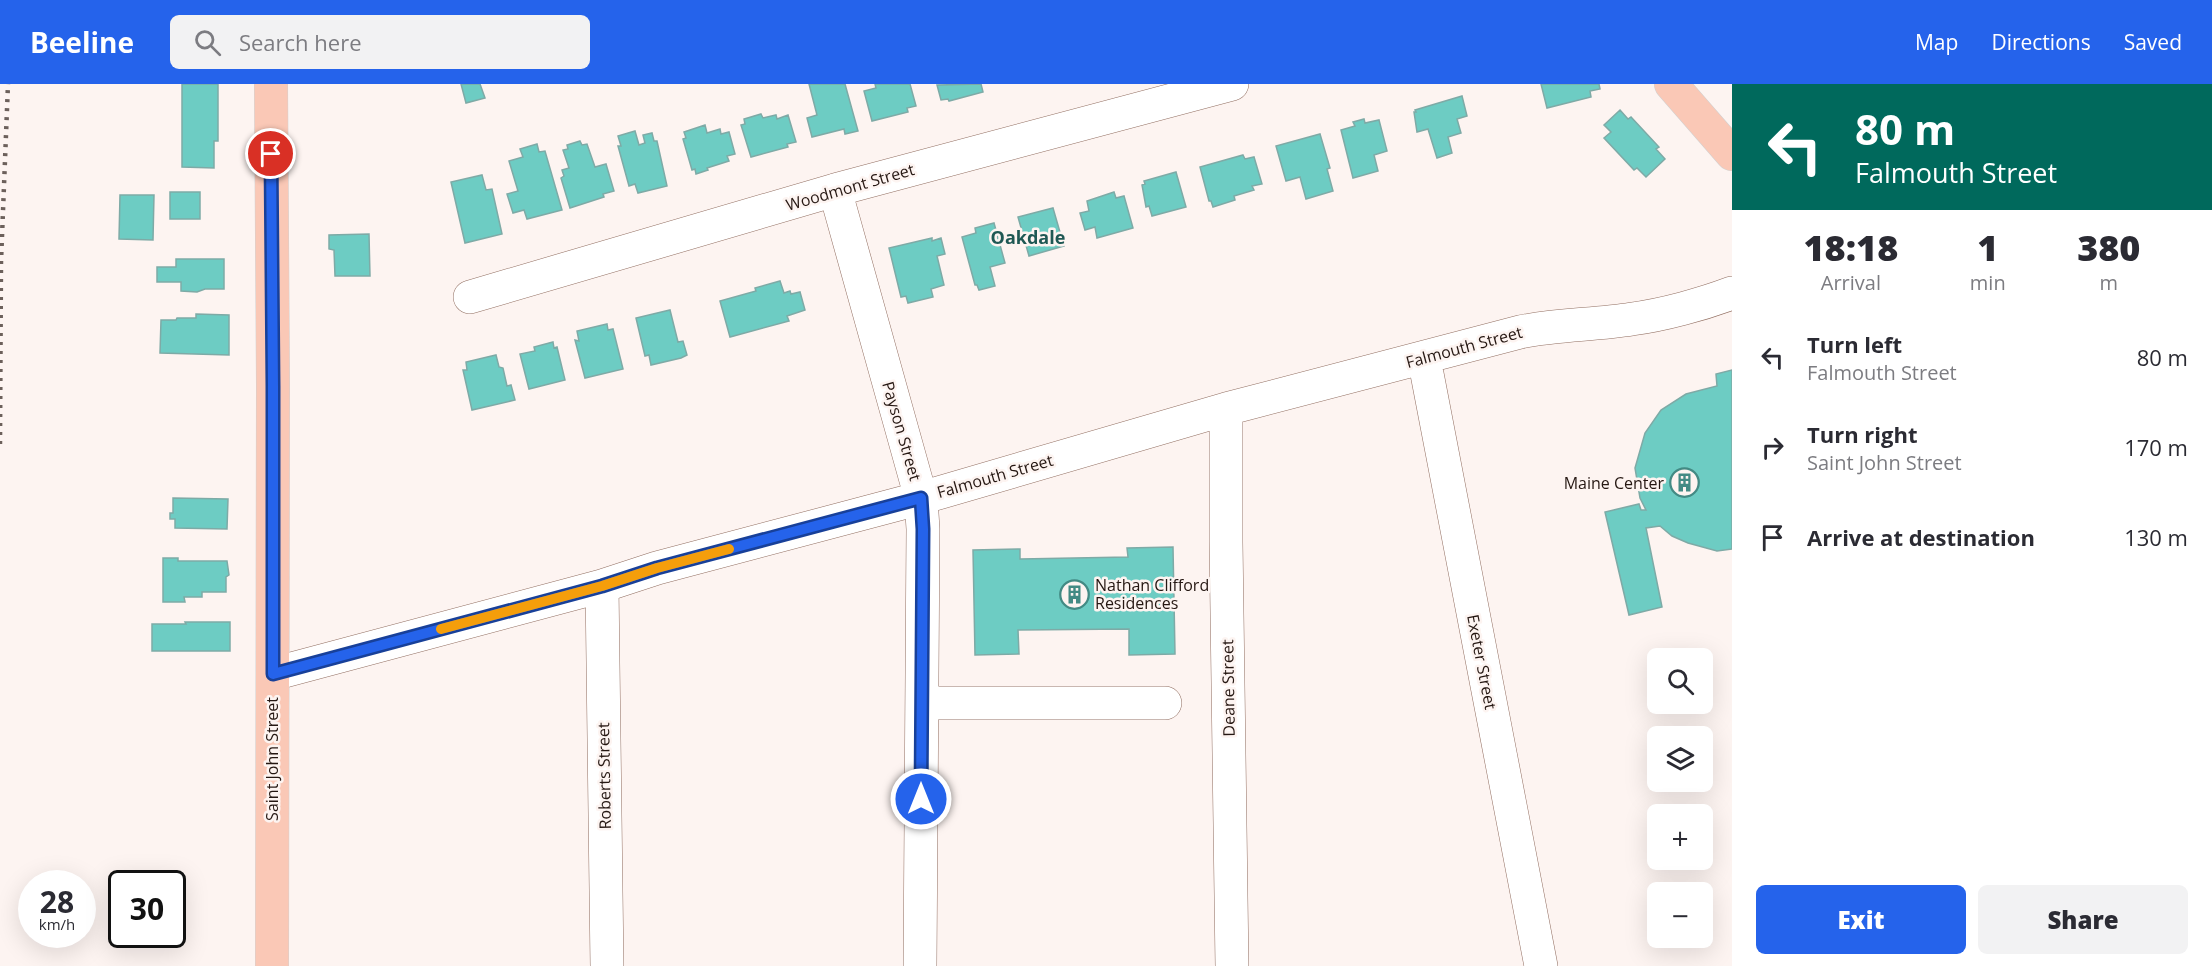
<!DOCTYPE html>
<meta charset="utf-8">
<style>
body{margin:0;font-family:"Open Sans",sans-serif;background:#f2f2f3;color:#2b2b33;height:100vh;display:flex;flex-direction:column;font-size:22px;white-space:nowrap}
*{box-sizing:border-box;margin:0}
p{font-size:20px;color:#7c7c81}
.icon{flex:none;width:33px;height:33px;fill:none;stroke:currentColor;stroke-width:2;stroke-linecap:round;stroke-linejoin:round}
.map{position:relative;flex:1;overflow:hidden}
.panel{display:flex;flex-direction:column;background:#fff;width:480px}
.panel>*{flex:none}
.top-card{background:#00695c;color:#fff;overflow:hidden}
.controls{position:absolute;left:1647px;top:564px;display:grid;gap:12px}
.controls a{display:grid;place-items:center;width:66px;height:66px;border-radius:9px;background:#fff;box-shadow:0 6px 24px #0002;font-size:30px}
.speed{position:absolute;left:18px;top:786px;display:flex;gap:12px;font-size:30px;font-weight:700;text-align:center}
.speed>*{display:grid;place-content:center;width:78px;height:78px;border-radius:50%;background:#fff;box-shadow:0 6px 24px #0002;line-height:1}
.speed small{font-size:15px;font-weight:400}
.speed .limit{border:3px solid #111;border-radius:9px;background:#fff;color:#111}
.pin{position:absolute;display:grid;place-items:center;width:51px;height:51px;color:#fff;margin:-26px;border:3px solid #fff;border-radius:50%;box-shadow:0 2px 6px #0007}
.me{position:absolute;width:66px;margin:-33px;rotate:0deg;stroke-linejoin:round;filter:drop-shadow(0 0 4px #0008)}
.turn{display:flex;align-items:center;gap:21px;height:126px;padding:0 24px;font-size:27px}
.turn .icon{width:78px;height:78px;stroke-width:2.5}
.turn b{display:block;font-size:42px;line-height:51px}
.eta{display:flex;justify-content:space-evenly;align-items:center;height:102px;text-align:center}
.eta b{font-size:36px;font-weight:800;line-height:42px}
.primary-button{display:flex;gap:12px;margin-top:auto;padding:12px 24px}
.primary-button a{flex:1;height:69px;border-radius:9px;background:#2563eb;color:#fff;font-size:24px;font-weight:800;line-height:69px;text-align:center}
.primary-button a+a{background:#f2f2f3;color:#2b2b33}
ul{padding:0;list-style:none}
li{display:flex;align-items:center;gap:18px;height:90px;padding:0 24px}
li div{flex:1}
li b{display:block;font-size:22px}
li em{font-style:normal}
header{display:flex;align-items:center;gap:36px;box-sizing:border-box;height:84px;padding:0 30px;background:#2563eb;color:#fff}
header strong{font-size:28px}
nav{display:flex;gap:33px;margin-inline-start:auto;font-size:21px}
.search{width:420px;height:54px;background:#f2f2f3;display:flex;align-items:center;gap:15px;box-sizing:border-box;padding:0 21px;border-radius:9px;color:#7c7c81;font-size:22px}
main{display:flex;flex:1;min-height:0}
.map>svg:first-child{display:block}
.building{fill:#6dccc3;stroke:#7eaaa6;stroke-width:1.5}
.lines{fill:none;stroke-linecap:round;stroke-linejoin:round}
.minor-casing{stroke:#926f62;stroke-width:34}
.major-casing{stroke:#d3d1d0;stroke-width:34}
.minor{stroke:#fff;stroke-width:33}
.major{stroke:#fac8b6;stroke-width:33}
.rail{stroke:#6c605b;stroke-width:4.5;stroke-dasharray:3 6;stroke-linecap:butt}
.route-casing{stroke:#184099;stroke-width:15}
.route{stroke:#2563eb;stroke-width:10}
.slow{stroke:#f59e0b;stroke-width:10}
.labels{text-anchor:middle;stroke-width:5;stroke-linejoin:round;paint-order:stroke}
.street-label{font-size:16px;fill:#251712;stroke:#fdf4f1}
.poi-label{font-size:16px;fill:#251712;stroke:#fdf4f1;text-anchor:end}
.neighbourhood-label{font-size:18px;font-weight:bold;fill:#1f5854;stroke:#fdf4f1}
</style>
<header>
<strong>Beeline</strong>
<div class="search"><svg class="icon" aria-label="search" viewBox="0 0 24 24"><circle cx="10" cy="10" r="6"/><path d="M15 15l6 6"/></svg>Search here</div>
<nav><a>Map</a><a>Directions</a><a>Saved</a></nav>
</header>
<main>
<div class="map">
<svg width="1732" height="882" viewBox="0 0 1732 882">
<rect width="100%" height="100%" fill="#fdf4f1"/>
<path class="building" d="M182 0H218V57H214V84L182 83Z
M461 0H480L485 14 466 19Z
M809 0H845L858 47 845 50 844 45 812 53 807 34 817 31Z
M875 0H910L916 22 907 24 908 28 872 37 864 7 876 4Z
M981 0 983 8 949 17 948 15 941 16 937 1Z
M1541 0H1599L1600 5 1590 7 1591 13 1547 24Z
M1462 12 1467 32 1457 35 1461 49 1448 53 1452 69 1437 74 1428 45 1417 48 1414 28H1416L1415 26Z
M1620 26 1628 35 1631 33 1659 63 1656 65 1665 75 1646 93 1637 84 1634 86 1604 54 1611 48 1604 41Z
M761 30 763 34 776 31 777 35 788 31 796 58 787 60 788 63 751 73 741 41 745 40 744 35Z
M1364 35 1365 39 1379 36 1387 67 1374 71 1378 87 1353 94 1341 46 1355 42 1353 38Z
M705 41 707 49 720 45 721 50 729 48 735 70 727 72 729 77 707 84 708 86 696 90 695 85 692 86 683 55 686 54 684 48Z
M635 47 639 61 645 59 643 51 652 49 654 57H657L667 102 638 109 635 100 629 102 618 62H621L618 52Z
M1320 50 1330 84 1327 85 1333 107 1306 115 1300 93 1286 97 1276 62Z
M580 57 582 61 587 60 595 83 606 80 614 107 603 110 604 113 570 124 561 94 564 92 562 86 569 84 563 66 568 65 567 61Z
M537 60 539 68 545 67 562 126 527 135 524 126 513 129 507 110 518 107 509 77 523 73 520 65Z
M1243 71 1245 75 1254 73 1262 100 1252 102 1254 106 1234 112 1235 116 1213 123 1211 117H1209L1200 83Z
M1176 88 1186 123 1152 132 1149 122 1146 123 1142 101 1145 100 1144 97Z
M482 91 486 106 492 105 502 150 465 159 451 98Z
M170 108H200V135H170Z
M1114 108 1116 114 1124 112 1133 144 1097 154 1095 143 1085 146 1080 129 1089 127 1087 117Z
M120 111H154L153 156 119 155Z
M1053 124 1064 162 1029 172 1018 133Z
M994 139 1005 179 990 183 995 202 979 206 977 201H975L962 153 976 149 975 144Z
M369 150 370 192H335L334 166 329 165V151Z
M932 154V157L941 154 945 170 937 172 944 201 931 205 933 213 908 219 906 212 901 213 889 164Z
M176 175H224V205H205L197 208 181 207V198H157V183H176Z
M780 197 784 209 790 207 791 210 800 208 805 226 787 232 789 237 730 253 720 217 756 207 755 204Z
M670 226 678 258 683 257 687 271 681 274 651 281 649 271 645 272 636 234Z
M196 230 229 231V271L160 269 161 236H176L177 234H196Z
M607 240 608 246 613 245 623 285 585 294 575 256 579 257 577 247Z
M553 258 554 264 557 263 565 296 529 305 520 270 535 267 534 263Z
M496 271 499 283 503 284 507 302 511 301 515 316 472 326 463 286H467L466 278Z
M1732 286V465L1717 467 1688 459 1672 452 1660 442 1646 444 1662 523 1629 531 1605 428 1639 420 1641 426H1646L1640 414 1635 384 1645 349 1661 326 1686 310 1717 302 1716 290Z
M173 414 228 415 227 445 175 444V435H170V429H173Z
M1173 463 1175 570 1129 571V545L1018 546 1019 570 975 571 973 466 1020 465V475L1128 473 1127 464Z
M163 474H178V477H227L229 491 226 493V508H202V513H184L185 518H163Z
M185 538H230V567H152V540H186Z"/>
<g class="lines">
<defs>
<path id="minor" d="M835 106 921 414 923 445 920 882
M470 213 835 106 1232 0
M1424 274 1541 882
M1226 325V458L1232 882
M602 502 607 882
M273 590 602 502 657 484 921 414 1226 325 1520 248C1558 240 1595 241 1632 235 1663 231 1703 220 1732 209
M922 619H1165"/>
<path id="major" d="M271 0 273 302 272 882
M1671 0 1732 70"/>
</defs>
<use href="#minor" class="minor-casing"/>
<use href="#major" class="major-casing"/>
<use href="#minor" class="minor"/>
<use href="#major" class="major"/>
<path class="rail" d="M0 360 1 178 8 0"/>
</g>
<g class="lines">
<defs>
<path id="route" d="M271 70 273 302V590L602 502 657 484 921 414 923 445 921 715"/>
</defs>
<use href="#route" class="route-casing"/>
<use href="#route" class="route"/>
<path class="slow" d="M441 545 602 502 657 484 729 465"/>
</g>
<defs>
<symbol id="building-ring" viewBox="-11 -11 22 22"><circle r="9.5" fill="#fdf4f1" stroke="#438a84" stroke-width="1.5"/><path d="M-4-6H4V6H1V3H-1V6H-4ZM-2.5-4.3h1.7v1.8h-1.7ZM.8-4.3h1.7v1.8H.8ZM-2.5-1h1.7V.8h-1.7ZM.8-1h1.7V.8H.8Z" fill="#438a84"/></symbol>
</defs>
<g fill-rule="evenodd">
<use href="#building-ring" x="1668" y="382" width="33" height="33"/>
<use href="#building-ring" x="1058" y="494" width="33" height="33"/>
</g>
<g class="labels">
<g class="street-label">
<text transform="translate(850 103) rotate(-16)" y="6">Woodmont Street</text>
<text transform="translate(1464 263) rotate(-15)" y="6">Falmouth Street</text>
<text transform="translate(902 347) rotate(74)" y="6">Payson Street</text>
<text transform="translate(995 392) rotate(-16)" y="6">Falmouth Street</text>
<text transform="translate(1482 578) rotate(79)" y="6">Exeter Street</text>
<text transform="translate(1228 604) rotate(-91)" y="6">Deane Street</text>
<text transform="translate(272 675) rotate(-90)" y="6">Saint John Street</text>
<text transform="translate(604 692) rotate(-91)" y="6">Roberts Street</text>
</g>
<g class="poi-label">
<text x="1664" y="405">Maine Center</text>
<text x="1095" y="507" text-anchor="start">Nathan Clifford<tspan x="1095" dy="18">Residences</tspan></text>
</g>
<g class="neighbourhood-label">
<text x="1028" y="160">Oakdale</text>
</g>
</g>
</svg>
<div class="controls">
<a><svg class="icon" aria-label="search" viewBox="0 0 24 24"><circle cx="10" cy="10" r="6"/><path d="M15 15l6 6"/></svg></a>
<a><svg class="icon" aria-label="layers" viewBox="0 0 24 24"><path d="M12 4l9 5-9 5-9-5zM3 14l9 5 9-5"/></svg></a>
<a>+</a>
<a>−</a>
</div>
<div class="speed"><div>28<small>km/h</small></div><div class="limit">30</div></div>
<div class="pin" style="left:271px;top:70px;background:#d93025"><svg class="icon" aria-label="arrive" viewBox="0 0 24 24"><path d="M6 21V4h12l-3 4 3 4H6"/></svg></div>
<svg class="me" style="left:921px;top:715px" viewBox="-20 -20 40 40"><circle r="17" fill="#2563eb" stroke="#fff" stroke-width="3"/><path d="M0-11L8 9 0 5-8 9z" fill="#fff"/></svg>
</div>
<section class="panel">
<div class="top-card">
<div class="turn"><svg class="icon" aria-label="left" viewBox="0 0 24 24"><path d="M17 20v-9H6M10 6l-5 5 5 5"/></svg><div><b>80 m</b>Falmouth Street</div></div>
</div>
<div class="eta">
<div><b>18:18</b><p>Arrival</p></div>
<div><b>1</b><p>min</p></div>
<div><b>380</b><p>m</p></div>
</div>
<ul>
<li><svg class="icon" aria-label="left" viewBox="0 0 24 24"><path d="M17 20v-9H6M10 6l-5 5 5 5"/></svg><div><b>Turn left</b><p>Falmouth Street</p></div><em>80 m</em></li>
<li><svg class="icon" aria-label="right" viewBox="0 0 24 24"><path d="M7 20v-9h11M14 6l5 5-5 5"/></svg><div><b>Turn right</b><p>Saint John Street</p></div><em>170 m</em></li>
<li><svg class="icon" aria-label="arrive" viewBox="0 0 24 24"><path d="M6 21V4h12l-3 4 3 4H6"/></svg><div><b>Arrive at destination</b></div><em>130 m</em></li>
</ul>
<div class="primary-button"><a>Exit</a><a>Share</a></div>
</section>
</main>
